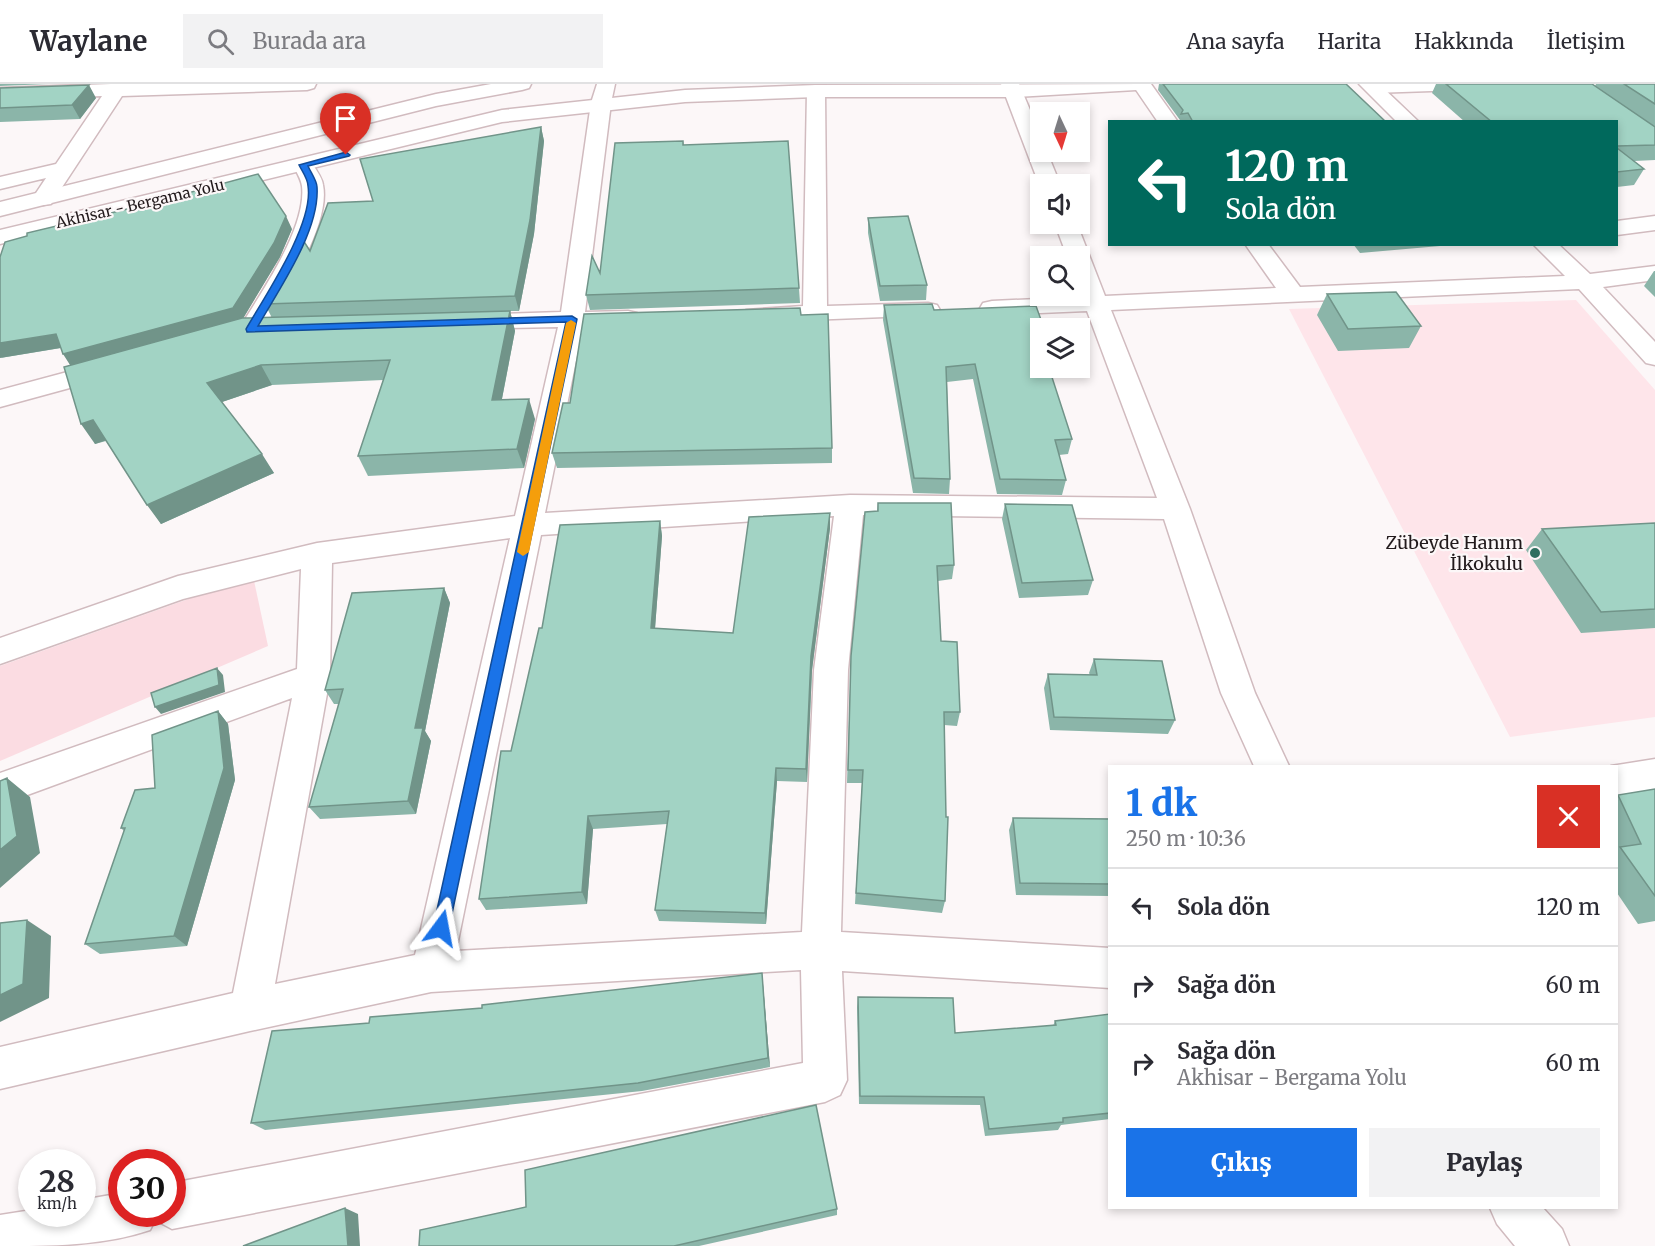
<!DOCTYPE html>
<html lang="tr">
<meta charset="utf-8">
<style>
body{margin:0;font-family:Merriweather,serif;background:#f2f2f3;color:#2b2b33;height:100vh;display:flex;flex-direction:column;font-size:22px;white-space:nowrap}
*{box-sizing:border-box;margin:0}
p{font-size:20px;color:#7c7c81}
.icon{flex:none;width:33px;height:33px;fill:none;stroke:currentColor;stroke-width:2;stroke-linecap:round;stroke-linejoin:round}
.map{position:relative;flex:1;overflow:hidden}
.sheet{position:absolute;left:1108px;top:681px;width:510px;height:444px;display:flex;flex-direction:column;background:#fff;border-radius:0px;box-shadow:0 3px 9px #0003}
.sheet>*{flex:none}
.top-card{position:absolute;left:1108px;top:36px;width:510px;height:126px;border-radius:0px;box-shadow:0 3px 9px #0003;background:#00695c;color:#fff;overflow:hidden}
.needle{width:39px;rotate:176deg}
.tools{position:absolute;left:1030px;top:18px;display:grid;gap:12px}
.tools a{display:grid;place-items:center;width:60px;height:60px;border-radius:0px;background:#fff;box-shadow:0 3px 9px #0003;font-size:30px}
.speed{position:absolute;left:18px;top:1065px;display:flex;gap:12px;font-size:30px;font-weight:700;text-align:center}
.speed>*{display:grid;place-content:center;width:78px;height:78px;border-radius:50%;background:#fff;box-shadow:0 3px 9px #0003;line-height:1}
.speed small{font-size:15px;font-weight:400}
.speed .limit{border:9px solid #d22;background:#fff;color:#111}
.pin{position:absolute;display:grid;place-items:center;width:51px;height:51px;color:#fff;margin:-62px -26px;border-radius:50% 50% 50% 0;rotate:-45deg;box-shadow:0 0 6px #0007}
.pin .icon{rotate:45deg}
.me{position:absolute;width:66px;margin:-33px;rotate:13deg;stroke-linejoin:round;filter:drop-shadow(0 0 4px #0008)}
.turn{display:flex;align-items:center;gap:21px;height:126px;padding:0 18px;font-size:27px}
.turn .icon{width:78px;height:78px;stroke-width:2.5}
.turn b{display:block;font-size:42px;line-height:51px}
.round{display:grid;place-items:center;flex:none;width:63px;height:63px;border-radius:0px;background:#f2f2f3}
.summary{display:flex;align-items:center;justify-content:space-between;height:102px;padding:0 18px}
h1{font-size:36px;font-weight:800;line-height:45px;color:#1a73e8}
.cta{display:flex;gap:12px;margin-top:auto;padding:12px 18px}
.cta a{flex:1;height:69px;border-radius:0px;background:#1a73e8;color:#fff;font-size:24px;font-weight:800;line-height:69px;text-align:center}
.cta a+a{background:#f2f2f3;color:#2b2b33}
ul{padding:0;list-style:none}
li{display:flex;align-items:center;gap:18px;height:78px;padding:0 18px;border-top:2px solid #e1e1e2}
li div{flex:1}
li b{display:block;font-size:22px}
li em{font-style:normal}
header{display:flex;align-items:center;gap:36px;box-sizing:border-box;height:84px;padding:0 30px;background:#fff;border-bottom:2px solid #e1e1e2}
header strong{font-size:28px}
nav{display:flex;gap:33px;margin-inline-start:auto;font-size:21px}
.search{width:420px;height:54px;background:#f2f2f3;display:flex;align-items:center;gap:15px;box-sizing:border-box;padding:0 21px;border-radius:0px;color:#7c7c81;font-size:22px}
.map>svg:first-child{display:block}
.built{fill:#fee5ea}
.green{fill:#fbdce2}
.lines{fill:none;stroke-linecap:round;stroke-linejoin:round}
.service-casing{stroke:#d1bbbf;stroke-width:3}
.minor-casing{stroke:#d1bbbf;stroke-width:3}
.primary-casing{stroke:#d1bbbf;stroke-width:3}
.service{fill:#fff;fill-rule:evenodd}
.minor{fill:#fff;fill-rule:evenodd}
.primary{fill:#fff;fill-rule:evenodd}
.wall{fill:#8bb5a9}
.shaded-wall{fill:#719489}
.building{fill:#a2d3c4;stroke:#719489;stroke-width:1.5}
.route{fill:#1a73e8;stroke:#114b97;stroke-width:1.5}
.slow{fill:#f59e0b}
.poi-dot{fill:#2e6f5f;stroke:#fcf7f8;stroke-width:2}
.labels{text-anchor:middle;stroke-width:4.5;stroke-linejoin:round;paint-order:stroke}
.far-street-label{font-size:15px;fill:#221a1c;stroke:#fcf7f8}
.poi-label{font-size:18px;fill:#221a1c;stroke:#fcf7f8;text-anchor:end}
</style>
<header>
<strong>Waylane</strong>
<div class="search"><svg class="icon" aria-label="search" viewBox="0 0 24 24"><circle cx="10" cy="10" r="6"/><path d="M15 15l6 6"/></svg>Burada ara</div>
<nav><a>Ana sayfa</a><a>Harita</a><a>Hakkında</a><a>İletişim</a></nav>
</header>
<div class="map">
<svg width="1655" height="1162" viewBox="0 0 1655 1162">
<rect width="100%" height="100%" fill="#fcf7f8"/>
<path class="built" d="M1576 216 1655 306V633L1510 653 1289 225Z"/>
<path class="green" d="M253 492 268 562 0 677V582Z"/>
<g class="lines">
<defs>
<path id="service" d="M1498 0 1490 5 1373 9 1365 4 1370 0Z"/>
<path id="minor" d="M316 0 314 4 307 6 122 12 51 120 43 121 35 120 32 115 46 94 0 105V93L56 80 102 12 0 16V4L111 0Z
M597 0H615L611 19 585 228 628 227 637 229 640 234 637 239 583 242 545 429 850 411 1157 414 1087 227 992 231 983 229 980 224 983 219 992 217 1082 213 1080 172H1067L1055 140H1077L1105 212 1276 204 1245 160H1268L1300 203 1565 192 1533 160H1558L1590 190 1655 182V196L1603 203 1655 258V281L1646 279 1579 205 1111 226 1190 425 1255 609 1289 682H1254L1221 609 1164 435 863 431 848 586 841 848 1110 864V904L842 887 847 996 840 1011 825 1018 172 1145 155 1136 150 1146C103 1162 51 1162 0 1162V1131L32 1126V1130H82V1116L122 1109V1130H172V1099L803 979 801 886 431 908 250 947 0 1005V963L233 909 292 614 0 721V689L297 585 301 485 183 515 0 580V554L178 492 317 459 515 432 558 243 467 245 458 243 455 238 458 233 467 231 561 228 591 19ZM834 432 814 586 802 848 456 867 541 451ZM510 454 415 871 275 900 330 593 332 479Z
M1001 0H1019L1041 52V68H1047L1060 100H1041V102L1039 100Z
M1132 0H1151L1178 38H1158Z
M1359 0H1379L1419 38H1397Z
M816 1 823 3 825 7 827 222 928 219 937 221 940 226 937 231 755 238 746 236 743 231 746 226 803 222 807 7 809 3Z
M303 75 310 77C315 84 322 93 323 101 331 141 284 211 263 245L260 250 251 252 242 250 239 245C260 210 307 144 302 102 301 95 296 87 293 81L296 77Z
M1655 132V146L1617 151V137Z
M112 276 121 278 125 284 121 290 0 323V306Z
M1655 675V705L1617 712V682H1611Z
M1490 1124H1543L1562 1145 1569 1162H1515L1497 1140Z"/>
<path id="primary" d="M491 0H531L529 4 522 6 436 22 0 132V118L436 10Z
M1145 0 1143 4 1136 6 1014 13H816L685 18 502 38 0 160V146L502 26 685 6 816 1Z"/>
</defs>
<use href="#service" class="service-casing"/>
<use href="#minor" class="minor-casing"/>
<use href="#primary" class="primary-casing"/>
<use href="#service" class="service"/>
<use href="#minor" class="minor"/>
<use href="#primary" class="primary"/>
</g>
<path class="wall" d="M0 0H49L0 2Z
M1159 0H1346L1386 38H1179L1180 36 1158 6Z
M1436 0H1592L1595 2 1596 0H1655V76L1634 77 1644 85 1634 101 1617 103V38H1465L1432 9Z
M0 4 96 14 80 35 0 38Z
M541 43 544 57 534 150 519 227H510L515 247 502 315 535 335 524 384 368 392 358 372 383 296 272 301 222 318 274 389 161 440 106 357 95 360 71 282 61 264 0 274 292 145 280 173 243 234H272L265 220 310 167 373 117Z
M683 57 684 61 799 204 800 219 590 226 586 211Z
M868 134 927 201 926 216 880 217 868 149Z
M1353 160H1463L1360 169Z
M1654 187H1655V213L1644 202Z
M1327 210 1421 242 1409 264 1338 267 1317 231Z
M884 221 934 226 1041 284 1072 355 1068 370 1059 371 1066 396 1062 411 997 410 973 295 947 298 950 395 949 410 913 409 883 236Z
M801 231 832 364V379L557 384 552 369 570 319Z
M878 419 954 481 952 495 938 497 941 557 960 628 957 642 944 641 945 817 942 829 855 820 862 699H847L851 572 877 427Z
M1005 420 1093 496 1088 511 1019 514 1002 435Z
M830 429V444L812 586 807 698 777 697 766 840 659 837 655 826 667 740 593 745 587 820 486 826 479 815 511 667 542 544 660 437 662 452 655 544 733 549Z
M1655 439V544L1581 549 1526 466 1542 445Z
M444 504 450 519 425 647 431 657 416 730 320 735 309 723 339 620H334L325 606Z
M1094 575 1175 636 1168 650 1050 646 1044 604 1048 590 1090 591 1089 589Z
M218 627 228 640 235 696 187 862 100 870 85 860 124 747 121 744Z
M1655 705V837L1638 840 1617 809V712Z
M1013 734 1110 735V812L1016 811 1009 746Z
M763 900 770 983 642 1007 265 1046 251 1039 369 939 482 924Z
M858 913 955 949 1053 942 1055 937 1110 930V1035L1061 1041 1058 1046 985 1052 980 1021 859 1020 857 923Z
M837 1125V1131L699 1162H419Z"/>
<path class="shaded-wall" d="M89 1 96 14 80 35 72 21Z
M541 43 544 57 534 150 519 227 515 212Z
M286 132 292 145 280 173 241 238 72 284 63 270Z
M510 227 515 247 498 335 492 316Z
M56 250 66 263 0 274V259Z
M261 281 272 301 219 319 207 299Z
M529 315 535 335 524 384 517 365Z
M93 336 107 356 95 360 81 340Z
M262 370 274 389 161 440 147 421Z
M830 429V444L812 586 807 698 806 685 811 572Z
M660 437 662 452 654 558 651 544Z
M444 504 450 519 425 647 431 657 416 730 408 717 415 644Z
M217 584 223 591 225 608 161 630 155 623Z
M218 627 228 640 235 696 187 862 174 852Z
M776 684 777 697 766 840 765 829Z
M7 694 30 713 40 769 0 804V766Z
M588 732 593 745 587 820 582 808Z
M27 836 51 852 49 914 0 938V911Z
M762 889 763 900 770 983 768 974Z
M345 1124 358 1130 360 1162H348Z"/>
<path class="building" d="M1163 0H1346L1386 38H1193L1188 29 1181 30 1183 26Z
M1446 0H1592L1655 43V61L1617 62V38H1492Z
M1624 0H1655V20Z
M89 1 72 21 0 24V4Z
M541 43 530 136 515 212 265 220 303 156 310 167 328 119 373 117 360 75Z
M683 57V61L788 57 799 204 586 211 592 172 600 189 615 59Z
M1617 64 1644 85 1617 88Z
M258 90 286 132 274 159 233 224 63 270 56 250 0 259V173L5 158 27 152V149L140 122Z
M908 132 927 201 880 202 868 134Z
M1396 208 1421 242 1348 245 1327 210Z
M932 220 934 226 1036 222 1044 244H1041V284H1049L1072 355 1055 356 1066 396 1000 395 975 280 946 283 950 395 914 394 884 221Z
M800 224 801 231 828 230 832 364 552 369 563 319H570L584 230Z
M510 227 492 316 529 315 517 365 358 372 390 276 261 281 207 299 262 370 147 421 93 336 81 340 64 283 242 234Z
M878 419H951L954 481 937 482 941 557 957 558 960 628H944L946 733H948L945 817 856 809 863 686H848L851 572 865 428 878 427Z
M1005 420 1072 421 1093 496 1022 499Z
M830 429 811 572 806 685 776 684 765 829 655 826 669 727 588 732 582 808 479 815 501 667H511L539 544H542L560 441 660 437 651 544 733 549 749 433Z
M1655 439V525L1601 528 1542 445Z
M444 504 415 644H423L408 717 309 723 343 605 325 606 352 509Z
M1094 575 1162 577 1175 636 1054 633 1048 590 1097 591Z
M217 584 219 601 155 623 151 609Z
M218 627 224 684 174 852 85 860 125 744H121L135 706 155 704 152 651Z
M7 694 17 752 0 766V697Z
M1655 705V812L1620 763 1641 760 1618 711Z
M1013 734 1110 735V800L1020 799Z
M27 836 23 900 0 911V839Z
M762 889 768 974 638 999 251 1039 272 947 369 939 370 933 482 924V921Z
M858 913 953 914 955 949 1056 941 1055 937 1110 930V1029L1063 1034V1038L989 1045 984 1013 860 1012Z
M816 1021 837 1125 674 1162H419L420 1146 526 1123 525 1086Z
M345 1124 348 1162H243Z"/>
<path class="route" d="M346 68 350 71 349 72 308 82C311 89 317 97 317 103 320 147 279 205 258 242L572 232 577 235 449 844 447 850 441 852 435 850 433 844 566 238 247 248 246 245C265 212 314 140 308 102 308 95 302 87 299 81Z"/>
<path class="slow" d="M571 236 576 239 529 468 523 472 517 468 566 239Z"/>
<circle class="poi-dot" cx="1535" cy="469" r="6"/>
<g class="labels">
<g class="far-street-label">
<text transform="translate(140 120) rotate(-13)" y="5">Akhisar - Bergama Yolu</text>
</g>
<g class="poi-label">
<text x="1523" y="465">Zübeyde Hanım<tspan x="1523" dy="21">İlkokulu</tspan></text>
</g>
</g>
</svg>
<div class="tools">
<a><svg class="needle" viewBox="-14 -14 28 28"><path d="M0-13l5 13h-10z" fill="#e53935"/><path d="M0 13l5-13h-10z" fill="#7c7c81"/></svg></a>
<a><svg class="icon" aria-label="sound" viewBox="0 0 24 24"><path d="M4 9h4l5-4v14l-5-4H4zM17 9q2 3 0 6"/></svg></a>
<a><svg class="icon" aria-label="search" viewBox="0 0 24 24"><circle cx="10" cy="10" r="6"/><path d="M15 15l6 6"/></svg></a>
<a><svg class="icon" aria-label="layers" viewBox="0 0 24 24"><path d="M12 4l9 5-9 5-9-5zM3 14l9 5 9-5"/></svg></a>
</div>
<div class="speed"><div>28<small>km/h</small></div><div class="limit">30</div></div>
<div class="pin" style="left:346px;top:71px;background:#d93025"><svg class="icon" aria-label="arrive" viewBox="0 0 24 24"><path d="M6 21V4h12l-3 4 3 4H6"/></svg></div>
<svg class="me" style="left:441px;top:844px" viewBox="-20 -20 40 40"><path d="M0-17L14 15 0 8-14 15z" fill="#1a73e8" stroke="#fff" stroke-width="4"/></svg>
<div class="top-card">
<div class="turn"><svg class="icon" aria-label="left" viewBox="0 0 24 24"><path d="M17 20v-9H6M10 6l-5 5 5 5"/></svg><div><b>120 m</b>Sola dön</div></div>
</div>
<section class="sheet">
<div class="summary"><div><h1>1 dk</h1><p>250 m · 10:36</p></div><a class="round" style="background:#d93025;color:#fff"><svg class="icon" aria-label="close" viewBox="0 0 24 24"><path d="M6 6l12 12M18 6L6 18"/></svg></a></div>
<ul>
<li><svg class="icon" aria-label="left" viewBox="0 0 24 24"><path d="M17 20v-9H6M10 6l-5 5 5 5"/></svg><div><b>Sola dön</b></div><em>120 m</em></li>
<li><svg class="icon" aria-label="right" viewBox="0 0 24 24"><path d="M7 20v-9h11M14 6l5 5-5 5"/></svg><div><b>Sağa dön</b></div><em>60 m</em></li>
<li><svg class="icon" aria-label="right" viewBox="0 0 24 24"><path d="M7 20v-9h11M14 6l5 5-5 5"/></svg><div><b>Sağa dön</b><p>Akhisar - Bergama Yolu</p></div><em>60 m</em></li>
</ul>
<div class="cta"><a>Çıkış</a><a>Paylaş</a></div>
</section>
</div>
